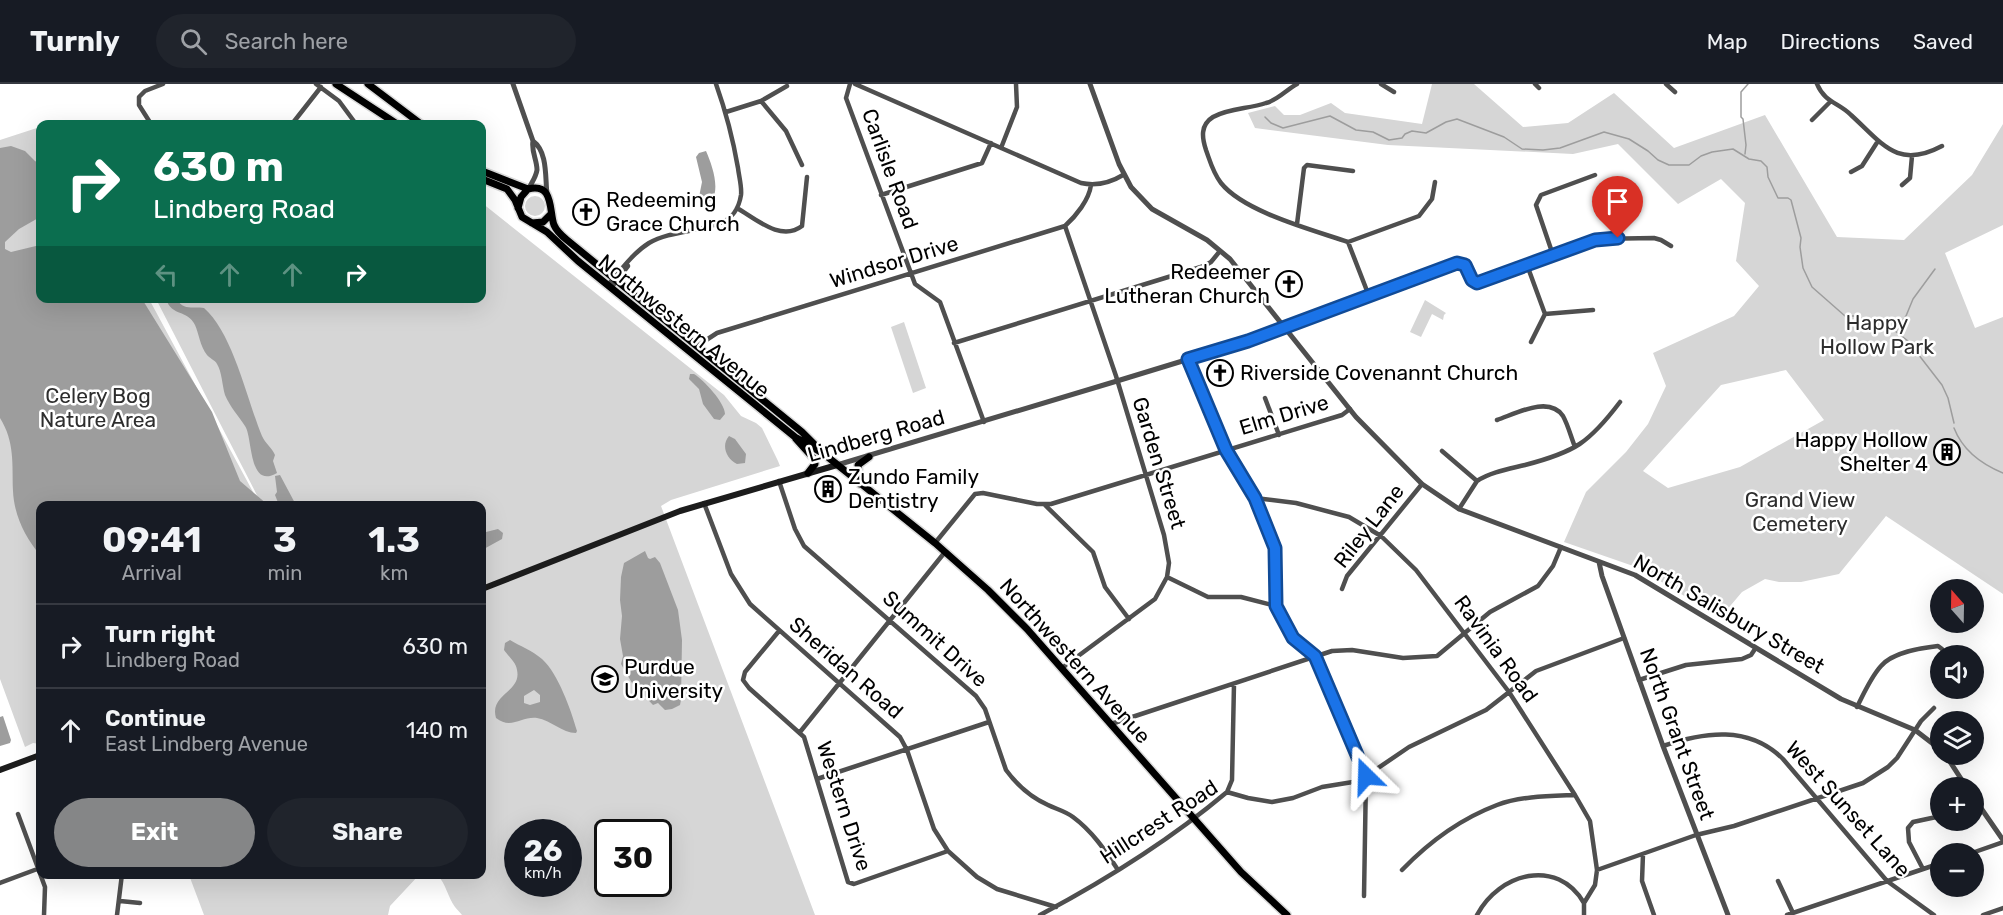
<!DOCTYPE html>
<meta charset="utf-8">
<style>
body{margin:0;font-family:Rubik,sans-serif;background:#20242c;color:#f1f3f6;height:100vh;display:flex;flex-direction:column;font-size:22px;white-space:nowrap}
*{box-sizing:border-box;margin:0}
p{font-size:20px;color:#9ea1a6}
.icon{flex:none;width:33px;height:33px;fill:none;stroke:currentColor;stroke-width:2;stroke-linecap:round;stroke-linejoin:round}
.map{position:relative;flex:1;overflow:hidden}
.side{position:absolute;left:36px;top:417px;width:450px;height:378px;display:flex;flex-direction:column;background:#171b24;border-radius:12px;box-shadow:0 6px 24px #0002}
.side>*{flex:none}
.guide{position:absolute;left:36px;top:36px;width:450px;height:183px;border-radius:12px;box-shadow:0 6px 24px #0002;background:#0b6e4f;color:#fff;overflow:hidden}
.needle{width:39px;rotate:340deg}
.buttons{position:absolute;left:1930px;top:495px;display:grid;gap:12px}
.buttons a{display:grid;place-items:center;width:54px;height:54px;border-radius:50%;background:#171b24;box-shadow:0 6px 24px #0002;font-size:30px}
.speed{position:absolute;left:504px;top:735px;display:flex;gap:12px;font-size:30px;font-weight:700;text-align:center}
.speed>*{display:grid;place-content:center;width:78px;height:78px;border-radius:50%;background:#171b24;box-shadow:0 6px 24px #0002;line-height:1}
.speed small{font-size:15px;font-weight:400}
.speed .limit{border:3px solid #111;border-radius:9px;background:#fff;color:#111}
.pin{position:absolute;display:grid;place-items:center;width:51px;height:51px;color:#fff;margin:-62px -26px;border-radius:50% 50% 50% 0;rotate:-45deg;box-shadow:0 0 6px #0007}
.pin .icon{rotate:45deg}
.me{position:absolute;width:66px;margin:-33px;rotate:338deg;stroke-linejoin:round;filter:drop-shadow(0 0 4px #0008)}
.turn{display:flex;align-items:center;gap:21px;height:126px;padding:0 18px;font-size:27px}
.turn .icon{width:78px;height:78px;stroke-width:2.5}
.turn b{display:block;font-size:42px;line-height:51px}
.lanes{display:flex;align-items:center;height:57px;padding:0 18px;background:#0003;justify-content:center;gap:30px;direction:ltr}
.lanes .off{opacity:.35}
.eta{display:flex;justify-content:space-evenly;align-items:center;height:102px;text-align:center}
.eta b{font-size:36px;font-weight:700;line-height:42px}
.cta{display:flex;gap:12px;margin-top:auto;padding:12px 18px}
.cta a{flex:1;height:69px;border-radius:36px;background:#858687;color:#fff;font-size:24px;font-weight:700;line-height:69px;text-align:center}
.cta a+a{background:#20242c;color:#f1f3f6}
ul{padding:0;list-style:none}
li{display:flex;align-items:center;gap:18px;height:84px;padding:0 18px;border-top:2px solid #363941}
li div{flex:1}
li b{display:block;font-size:22px}
li em{font-style:normal}
header{display:flex;align-items:center;gap:36px;box-sizing:border-box;height:84px;padding:0 30px;background:#171b24;border-bottom:2px solid #363941}
header strong{font-size:28px}
nav{display:flex;gap:33px;margin-inline-start:auto;font-size:21px}
.search{width:420px;height:54px;background:#20242c;display:flex;align-items:center;gap:15px;box-sizing:border-box;padding:0 21px;border-radius:33px;color:#9ea1a6;font-size:22px}
.map>svg:first-child{display:block}
.green{fill:#d6d6d6;fill-rule:evenodd}
.water{fill:#9d9d9d;fill-rule:evenodd}
.lines{fill:none;stroke-linecap:round;stroke-linejoin:round}
.stream{stroke:#9d9d9d;stroke-width:1.5}
.primary-casing{stroke:#dbdbdb;stroke-width:10}
.minor{stroke:#4f4f4f;stroke-width:4.5}
.tertiary{stroke:#4f4f4f;stroke-width:5}
.secondary{stroke:#1c1c1c;stroke-width:6}
.primary{stroke:#000;stroke-width:7}
.route-casing{stroke:#114b97;stroke-width:15}
.route{stroke:#1a73e8;stroke-width:10}
.labels{text-anchor:middle;stroke-width:5;stroke-linejoin:round;paint-order:stroke}
.street-label{font-size:21px;fill:#000;stroke:#fff}
.poi-label{font-size:21px;fill:#000;stroke:#fff;text-anchor:start}
.park-label{font-size:21px;fill:#2d2d2d;stroke:#fff}
</style>
<header>
<strong>Turnly</strong>
<div class="search"><svg class="icon" aria-label="search" viewBox="0 0 24 24"><circle cx="10" cy="10" r="6"/><path d="M15 15l6 6"/></svg>Search here</div>
<nav><a>Map</a><a>Directions</a><a>Saved</a></nav>
</header>
<div class="map">
<svg width="2003" height="831" viewBox="0 0 2003 831">
<rect width="100%" height="100%" fill="#fff"/>
<path class="green" d="M1432 0H1474L1523 43 1568 39 1614 9 1674 64 1765 31 1837 153 1904 156 1972 91 2003 40V141L1945 169 1975 244 2003 233V510L1886 432 1839 490 1801 498H1779L1765 495 1742 508 1720 534 1639 484 1564 458 1586 408 1626 368 1648 340 1666 302 1653 269 1734 232 1759 202 1736 177 1745 119 1721 95 1678 120 1618 60 1573 70 1388 61 1255 44 1248 29 1275 22 1284 31H1300L1331 19 1345 29 1422 40ZM1786 286 1824 336 1740 383 1668 404 1643 387 1721 301Z
M40 43V214L149 215 260 421 40 422V660L33 659 25 663 0 595V56Z
M525 122a10 10 0 1 1 20 0a10 10 0 1 1-20 0Z
M482 119 724 311 741 332 756 339 762 344 778 377 780 382 671 416 661 422 815 831H462C460 828 457 826 455 823 448 814 446 799 437 791L482 790V422L262 421 156 215 482 214ZM518 748H568V800H518ZM608 748H658V800H608Z
M1425 216 1446 229 1444 231 1443 236 1432 230 1421 253 1410 248Z
M904 238 926 304 913 309 891 243Z
M189 791V790L419 791 390 822 388 831H204Z"/>
<path class="water" d="M11 62 25 67 35 77 40 80V133L19 145 5 158V165L11 168 40 161V214L142 215 212 328 240 397 268 421 40 422V471C25 453 14 431 13 407 12 380 15 358 0 334V64Z
M706 67C712 81 720 103 712 117L698 118 702 98 696 73 699 69Z
M166 215H177C183 227 193 222 204 224 233 249 247 316 262 352 265 359 272 364 275 371L273 377 277 389C248 406 253 353 245 342 238 331 230 323 225 311 222 301 222 288 217 280 215 276 209 274 207 271 200 262 199 250 195 241 187 225 172 233 166 215Z
M690 290H694C704 296 725 319 725 330L720 336 714 335 703 320 699 305 689 295Z
M729 352 735 355 746 370 745 379 737 380C726 375 721 361 729 352Z
M280 391 296 421H279L275 411 277 408 275 392Z
M498 445 503 449 502 455 482 466V452L486 448Z
M645 467 648 474 650 475 655 473 660 479 678 526 682 556 681 616 680 621 672 625 665 626 658 619 653 621 632 599 621 580 623 572 620 555 622 532 620 516 621 493 624 479Z
M510 556C520 562 533 567 542 575 558 589 571 626 577 647L576 649C562 649 551 636 537 634 522 632 511 646 496 634 489 610 522 608 517 586 516 578 508 572 504 566L505 559ZM534 606 540 611V618L530 621 524 619V612Z
M3 632 11 656 10 659 0 662V633Z"/>
<g class="lines">
<path class="stream" d="M1265 33 1271 39 1283 44 1330 32 1356 46 1373 48 1389 56 1402 54 1405 50 1412 47 1426 49 1446 38 1457 35 1504 53 1522 65 1543 66 1560 64 1604 48 1629 55 1648 67 1658 76 1669 81H1689L1701 72 1712 68 1733 65 1749 75 1761 77 1767 83 1768 93 1778 114H1788L1791 116 1801 154 1800 163 1803 184 1812 203 1845 232H1857L1867 238 1882 237 1908 257 1942 301 1948 314 1954 339
M1745 70 1746 61 1743 35 1741 33V8L1748 0
M1896 247 1906 232 1913 215 1935 185
M1954 344C1963 367 1981 380 2003 389"/>
<defs>
<path id="primary" d="M336 0 397 40
M368 0 421 40
M482 87 528 105
M482 95 507 105 515 116 522 133 547 148 578 177 795 353 824 370 935 459 988 506 1027 545 1241 788 1287 831
M518 124 521 113 528 105C554 98 549 127 554 141 557 148 562 152 567 156L802 348 817 363
M532 139 543 138 551 130
M796 355 815 376V380L808 389
M860 400 858 381 869 373"/>
</defs>
<use href="#primary" class="primary-casing"/>
<path class="minor" d="M316 0 339 17 356 40
M850 0 846 14 915 200 940 218 984 338
M855 0 1081 99C1096 102 1110 99 1123 91
M1297 0C1286 6 1278 16 1266 19 1249 25 1229 24 1213 33 1200 41 1202 54 1206 66 1210 77 1213 89 1221 99 1244 128 1313 146 1348 158L1369 212
M1381 0 1394 8
M1535 0 1539 4
M1666 0 1675 8
M1817 0C1825 19 1838 18 1851 31 1882 59 1897 86 1942 62
M761 17 786 47 802 81
M726 28 761 17 787 2
M1812 36 1830 18
M151 40 139 21V13L145 7 163 0
M292 40 321 3
M1001 64 1017 23 1016 0
M1851 88 1862 82 1878 57
M1902 101 1910 94 1912 72
M881 111 982 79 991 59
M737 124C756 135 781 158 802 142L807 93
M1297 140 1304 84 1307 81 1353 87
M1348 158 1419 132 1432 115 1435 98
M1553 171 1536 121 1541 111 1595 91
M1527 181 1545 230 1531 258
M608 201C620 187 633 169 649 159 670 147 697 148 720 139 732 135 739 124 741 111 742 103 739 93 738 84 733 55 726 28 716 0
M611 204 628 182 627 180
M1545 230 1593 226
M1284 244 1457 179 1465 181 1472 196 1477 199 1595 155 1654 154 1661 156 1671 162
M954 259 1204 182 1211 178 1220 167
M697 262 717 249 1065 142C1076 132 1089 116 1091 101
M1188 275 1226 366 1255 414 1275 464 1276 522 1282 536 1293 554 1315 572 1364 686 1366 692 1364 812
M1265 314 1279 351
M1497 336C1515 330 1549 311 1563 332 1568 341 1571 353 1575 363
M1442 367 1477 397
M779 397 795 445 804 462 976 612 985 625 1006 686C1017 701 1030 713 1048 721 1056 725 1065 727 1073 733 1092 747 1105 766 1118 786
M1255 414 1296 419 1349 433 1381 452 1416 486 1509 608 1575 711 1590 737 1597 786 1595 801 1584 819V831
M704 419 731 490 750 520 900 653 907 666 934 745 948 767 977 793 997 805 1056 823
M1045 421 1093 468 1105 503 1129 535
M1459 425 1477 397C1491 388 1509 385 1525 381 1575 368 1589 359 1620 318
M935 459 975 410 983 409 1037 420H1051L1342 331 1350 325
M1167 493 1208 513H1241L1276 522
M1342 505 1347 492 1422 400
M779 547 745 588 743 596 749 604 804 653 848 798 854 800 948 767
M1062 584 1155 515 1167 493 1169 479 1164 451 1116 292 1065 142
M1639 596 1686 581 1742 575 1751 571 1755 565
M1857 623C1864 609 1871 593 1881 582 1893 568 1921 564 1938 562L1942 565 1944 572
M1111 640 1332 567 1352 566 1403 574 1437 572 1490 528 1538 502 1553 482 1561 463
M800 648 945 468
M1663 662C1704 648 1749 641 1783 675L1887 797 1934 831
M817 695 989 638
M1227 708 1232 696 1234 600
M18 730 45 803 44 831
M1643 770 1642 797 1654 831
M1969 770 2003 758
M1923 785 1909 758 1908 744 1913 738 1941 732
M1402 786C1429 758 1460 735 1497 721 1521 712 1550 712 1575 711
M1597 786 1696 751 1734 742 1863 699 1888 683 1897 674 1921 637 1934 624
M1778 797 1793 829
M0 799 40 784
M120 817 140 819
M117 831 122 790
M1040 831C1106 796 1170 756 1227 708L1248 714 1272 718 1293 714 1322 703 1359 697 1409 663 1486 626 1536 587 1624 554
M1477 831C1499 789 1557 773 1584 819
M1787 831 1941 779
M1983 831 2003 824"/>
<path class="tertiary" d="M513 0 533 57C548 68 545 94 547 110
M1090 0 1119 80 1131 103 1152 125 1207 156 1230 175 1356 333 1422 400 1459 425 1635 491 1841 615 1915 646 1941 666
M529 104C532 98 536 93 537 86 537 76 531 67 533 57
M837 381 1117 297 1248 257 1284 244
M1599 478 1602 492 1663 662 1728 831
M1945 670 1967 704
M1974 714 2003 756"/>
<path class="secondary" d="M482 505 680 427 837 381
M0 686 40 671"/>
<use href="#primary" class="primary"/>
</g>
<g class="lines">
<defs>
<path id="route" d="M1366 692 1315 572 1293 554 1276 522 1275 464 1255 414 1226 366 1188 275 1248 257 1457 179 1465 181 1472 196 1477 199 1595 156 1618 154"/>
</defs>
<use href="#route" class="route-casing"/>
<use href="#route" class="route"/>
</g>
<defs>
<symbol id="church-ring" viewBox="-11 -11 22 22"><circle r="9.5" fill="#fff" stroke="#000" stroke-width="1.5"/><path d="M-1.2-6h2.4v3.5h3.3v2.4h-3.3V6h-2.4V-.1h-3.3v-2.4h3.3Z" fill="#000"/></symbol>
<symbol id="building-ring" viewBox="-11 -11 22 22"><circle r="9.5" fill="#fff" stroke="#000" stroke-width="1.5"/><path d="M-4-6H4V6H1V3H-1V6H-4ZM-2.5-4.3h1.7v1.8h-1.7ZM.8-4.3h1.7v1.8H.8ZM-2.5-1h1.7V.8h-1.7ZM.8-1h1.7V.8H.8Z" fill="#000"/></symbol>
<symbol id="university-ring" viewBox="-11 -11 22 22"><circle r="9.5" fill="#fff" stroke="#000" stroke-width="1.5"/><path d="M0-5L7-2L0 1L-7-2ZM-4 1L0 2.5L4 1V4Q0 6-4 4Z" fill="#000"/></symbol>
</defs>
<g fill-rule="evenodd">
<use href="#church-ring" x="571" y="113" width="30" height="30"/>
<use href="#church-ring" x="1274" y="185" width="30" height="30"/>
<use href="#church-ring" x="1205" y="274" width="30" height="30"/>
<use href="#building-ring" x="1932" y="353" width="30" height="30"/>
<use href="#building-ring" x="813" y="390" width="30" height="30"/>
<use href="#university-ring" x="590" y="580" width="30" height="30"/>
</g>
<g class="labels">
<g class="street-label">
<text transform="translate(890 85) rotate(70)" y="7">Carlisle Road</text>
<text transform="translate(894 178) rotate(-17)" y="7">Windsor Drive</text>
<text transform="translate(684 242) rotate(39)" y="7">Northwestern Avenue</text>
<text transform="translate(1284 331) rotate(-17)" y="7">Elm Drive</text>
<text transform="translate(876 352) rotate(-16)" y="7">Lindberg Road</text>
<text transform="translate(1159 379) rotate(73)" y="7">Garden Street</text>
<text transform="translate(1369 442) rotate(-52)" y="7">Riley Lane</text>
<text transform="translate(1729 530) rotate(30)" y="7">North Salisbury Street</text>
<text transform="translate(935 555) rotate(42)" y="7">Summit Drive</text>
<text transform="translate(1496 565) rotate(54)" y="7">Ravinia Road</text>
<text transform="translate(1075 577) rotate(48)" y="7">Northwestern Avenue</text>
<text transform="translate(846 584) rotate(41)" y="7">Sheridan Road</text>
<text transform="translate(1677 650) rotate(70)" y="7">North Grant Street</text>
<text transform="translate(844 722) rotate(72)" y="7">Western Drive</text>
<text transform="translate(1848 725) rotate(48)" y="7">West Sunset Lane</text>
<text transform="translate(1159 738) rotate(-33)" y="7">Hillcrest Road</text>
</g>
<g class="poi-label">
<text x="606" y="123">Redeeming<tspan x="606" dy="24">Grace Church</tspan></text>
<text x="1270" y="195" text-anchor="end">Redeemer<tspan x="1270" dy="24">Lutheran Church</tspan></text>
<text x="1240" y="296">Riverside Covenannt Church</text>
<text x="1928" y="363" text-anchor="end">Happy Hollow<tspan x="1928" dy="24">Shelter 4</tspan></text>
<text x="848" y="400">Zundo Family<tspan x="848" dy="24">Dentistry</tspan></text>
<text x="624" y="590">Purdue<tspan x="624" dy="24">University</tspan></text>
</g>
<g class="park-label">
<text x="1877" y="246">Happy<tspan x="1877" dy="24">Hollow Park</tspan></text>
<text x="98" y="319">Celery Bog<tspan x="98" dy="24">Nature Area</tspan></text>
<text x="1800" y="423">Grand View<tspan x="1800" dy="24">Cemetery</tspan></text>
</g>
</g>
</svg>
<div class="buttons">
<a><svg class="needle" viewBox="-14 -14 28 28"><path d="M0-13l5 13h-10z" fill="#e53935"/><path d="M0 13l5-13h-10z" fill="#9ea1a6"/></svg></a>
<a><svg class="icon" aria-label="sound" viewBox="0 0 24 24"><path d="M4 9h4l5-4v14l-5-4H4zM17 9q2 3 0 6"/></svg></a>
<a><svg class="icon" aria-label="layers" viewBox="0 0 24 24"><path d="M12 4l9 5-9 5-9-5zM3 14l9 5 9-5"/></svg></a>
<a>+</a>
<a>−</a>
</div>
<div class="speed"><div>26<small>km/h</small></div><div class="limit">30</div></div>
<div class="pin" style="left:1618px;top:154px;background:#d93025"><svg class="icon" aria-label="arrive" viewBox="0 0 24 24"><path d="M6 21V4h12l-3 4 3 4H6"/></svg></div>
<svg class="me" style="left:1366px;top:692px" viewBox="-20 -20 40 40"><path d="M0-17L14 15 0 8-14 15z" fill="#1a73e8" stroke="#fff" stroke-width="4"/></svg>
<div class="guide">
<div class="turn"><svg class="icon" aria-label="right" viewBox="0 0 24 24"><path d="M7 20v-9h11M14 6l5 5-5 5"/></svg><div><b>630 m</b>Lindberg Road</div></div>
<div class="lanes"><svg class="icon off" aria-label="left" viewBox="0 0 24 24"><path d="M17 20v-9H6M10 6l-5 5 5 5"/></svg><svg class="icon off" aria-label="ahead" viewBox="0 0 24 24"><path d="M12 20V5M6 11l6-6 6 6"/></svg><svg class="icon off" aria-label="ahead" viewBox="0 0 24 24"><path d="M12 20V5M6 11l6-6 6 6"/></svg><svg class="icon" aria-label="right" viewBox="0 0 24 24"><path d="M7 20v-9h11M14 6l5 5-5 5"/></svg></div>
</div>
<section class="side">
<div class="eta">
<div><b>09:41</b><p>Arrival</p></div>
<div><b>3</b><p>min</p></div>
<div><b>1.3</b><p>km</p></div>
</div>
<ul>
<li><svg class="icon" aria-label="right" viewBox="0 0 24 24"><path d="M7 20v-9h11M14 6l5 5-5 5"/></svg><div><b>Turn right</b><p>Lindberg Road</p></div><em>630 m</em></li>
<li><svg class="icon" aria-label="ahead" viewBox="0 0 24 24"><path d="M12 20V5M6 11l6-6 6 6"/></svg><div><b>Continue</b><p>East Lindberg Avenue</p></div><em>140 m</em></li>
</ul>
<div class="cta"><a>Exit</a><a>Share</a></div>
</section>
</div>
